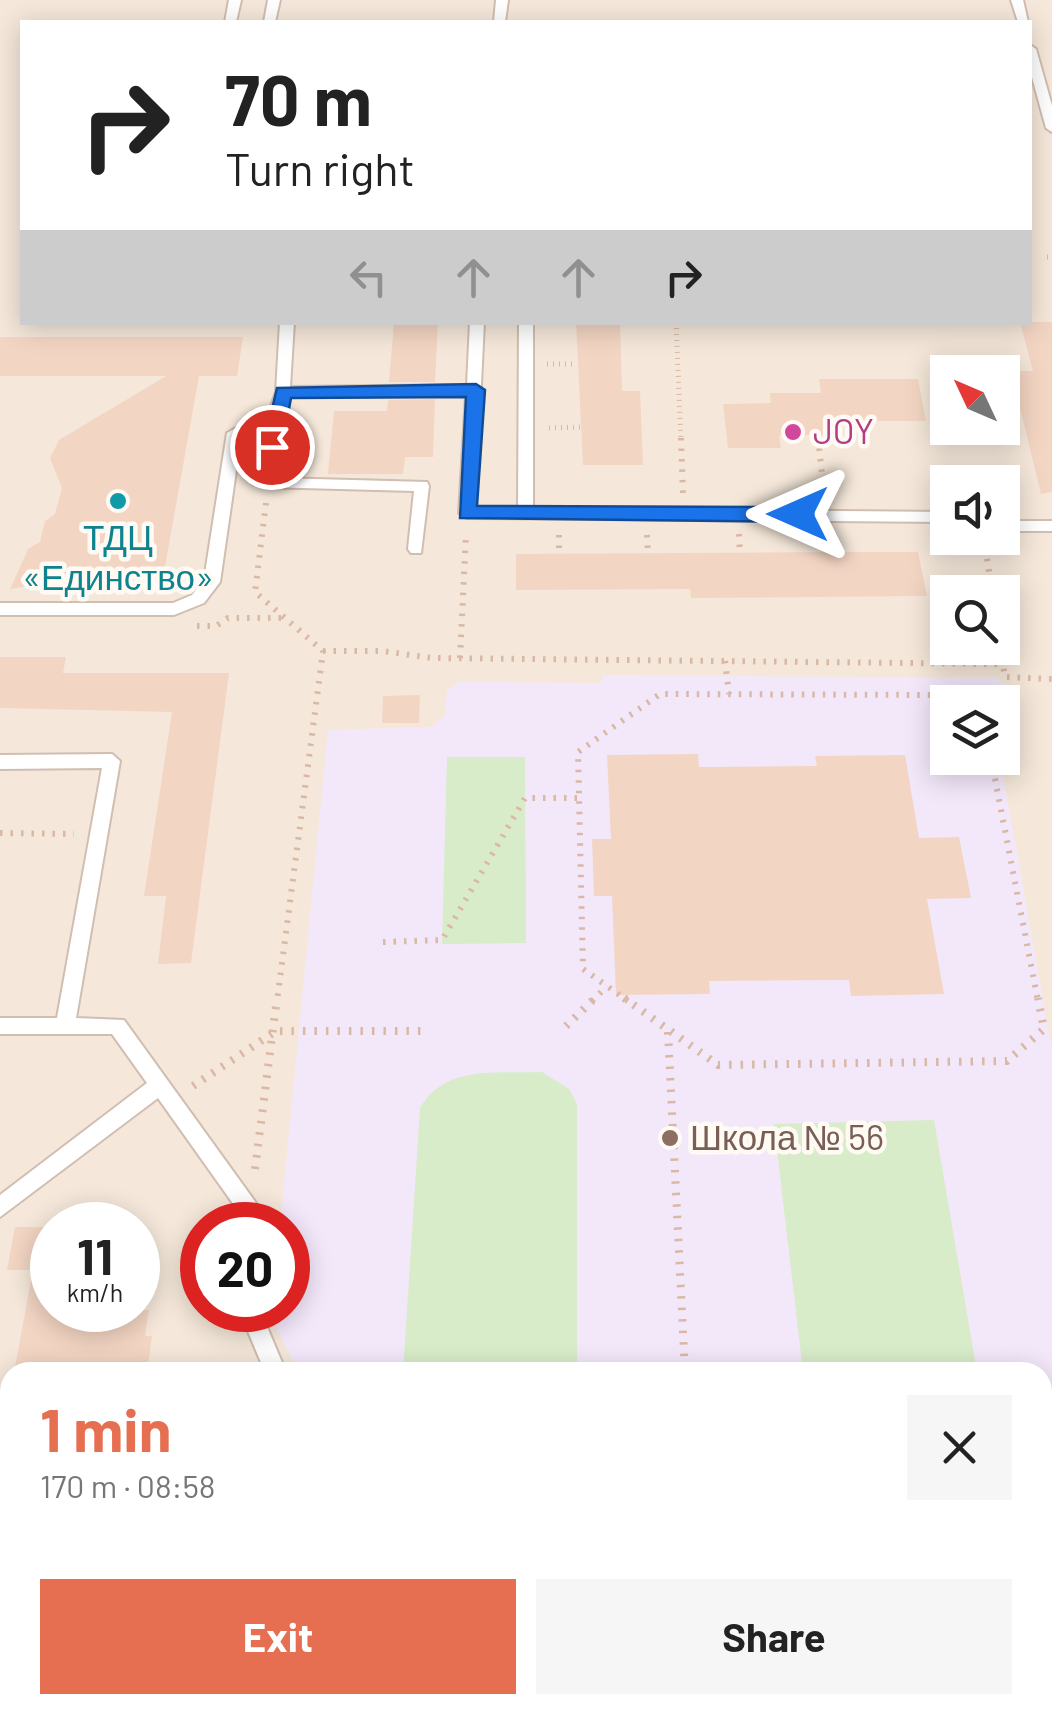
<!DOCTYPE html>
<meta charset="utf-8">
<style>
body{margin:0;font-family:Barlow,sans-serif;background:#f6f6f6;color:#222;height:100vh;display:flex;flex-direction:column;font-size:38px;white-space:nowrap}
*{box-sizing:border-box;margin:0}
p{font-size:32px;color:#767676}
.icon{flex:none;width:55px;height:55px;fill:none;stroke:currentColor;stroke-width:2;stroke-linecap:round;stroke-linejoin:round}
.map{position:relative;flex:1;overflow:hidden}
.details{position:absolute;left:0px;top:1362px;width:1052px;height:352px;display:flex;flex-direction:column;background:#fff;border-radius:30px 30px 0 0;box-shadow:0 5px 25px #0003}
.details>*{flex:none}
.hud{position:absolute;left:20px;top:20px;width:1012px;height:305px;border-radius:0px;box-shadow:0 5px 25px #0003;background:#fff;color:#222;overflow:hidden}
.needle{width:65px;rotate:314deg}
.tools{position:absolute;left:930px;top:355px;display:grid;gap:20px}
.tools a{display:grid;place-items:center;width:90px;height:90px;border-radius:0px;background:#fff;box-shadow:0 5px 25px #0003;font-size:50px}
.speed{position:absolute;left:30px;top:1202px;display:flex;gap:20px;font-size:50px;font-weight:700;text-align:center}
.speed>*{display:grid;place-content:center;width:130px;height:130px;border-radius:50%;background:#fff;box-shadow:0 5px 25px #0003;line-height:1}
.speed small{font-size:25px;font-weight:400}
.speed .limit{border:15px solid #d22;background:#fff;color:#111}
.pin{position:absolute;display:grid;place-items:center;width:85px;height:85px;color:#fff;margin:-42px;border:5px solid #fff;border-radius:50%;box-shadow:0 2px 10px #0007}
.me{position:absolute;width:110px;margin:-55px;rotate:270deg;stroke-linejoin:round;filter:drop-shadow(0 0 8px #0008)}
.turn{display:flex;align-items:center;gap:35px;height:210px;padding:0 40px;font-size:45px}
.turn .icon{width:130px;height:130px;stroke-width:2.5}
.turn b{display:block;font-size:70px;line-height:85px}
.lanes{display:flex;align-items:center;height:95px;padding:0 40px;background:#0003;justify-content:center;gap:50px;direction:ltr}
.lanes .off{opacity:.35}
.round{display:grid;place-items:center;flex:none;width:105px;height:105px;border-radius:0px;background:#f6f6f6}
.overview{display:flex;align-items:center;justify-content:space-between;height:170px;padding:0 40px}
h1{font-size:60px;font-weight:700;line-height:75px;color:#e76f51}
.action{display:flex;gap:20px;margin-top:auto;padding:20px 40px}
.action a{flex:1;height:115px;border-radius:0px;background:#e76f51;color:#fff;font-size:40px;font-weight:700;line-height:115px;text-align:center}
.action a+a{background:#f6f6f6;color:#222}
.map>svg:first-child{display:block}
.residential{fill:#f5e8da;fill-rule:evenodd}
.education{fill:#f3e8fa}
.green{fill:#d8ecc9}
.building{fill:#f3d5c3}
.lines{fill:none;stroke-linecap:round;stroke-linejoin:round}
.lane-casing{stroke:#d1beb0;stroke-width:4}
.path-far2{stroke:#d9b8a5;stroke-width:5;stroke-dasharray:1 5;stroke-linecap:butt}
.path-far1{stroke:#d9b8a5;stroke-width:6;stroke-dasharray:2.5 8;stroke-linecap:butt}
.path{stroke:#d9b8a5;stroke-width:8;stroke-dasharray:2.5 9;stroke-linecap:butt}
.lane{fill:#fff;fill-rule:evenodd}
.route{fill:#1a73e8;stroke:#114b97;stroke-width:2.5}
.hotel-dot{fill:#d1479c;stroke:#fffaf3;stroke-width:4}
.culture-dot{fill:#0f9aa8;stroke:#fffaf3;stroke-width:4}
.education-dot{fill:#8d6e63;stroke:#fffaf3;stroke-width:4}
.labels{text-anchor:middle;stroke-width:9;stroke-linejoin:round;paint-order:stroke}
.hotel-label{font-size:35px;fill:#b23c85;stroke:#fffaf3;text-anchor:start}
.culture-label{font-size:35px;fill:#0d838f;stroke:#fffaf3}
.education-label{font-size:35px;fill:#785e54;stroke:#fffaf3;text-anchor:start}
</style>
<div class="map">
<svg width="1052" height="1714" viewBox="0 0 1052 1714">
<rect width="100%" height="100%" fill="#fdf6ec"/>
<path class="residential" d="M0 0H1052V1714H0ZM22 22H1030V322H22ZM948 372H1002V428H948ZM948 482H1002V538H948ZM948 592H1002V648H948ZM948 702H1002V758H948ZM52 1225H138V1310H52ZM202 1225H288V1310H202ZM10 1372H1042V1705H10Z"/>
<path class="education" d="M603 675 997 678 1012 690 1013 704 1003 718 1002 702H948V758H1000L1052 1051V1517H1043L1042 1372H299L273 1322 274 1310H288V1225H280L328 730 432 727 445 715 447 691 459 682 601 683Z"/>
<path class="green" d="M447 757H525L526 943 442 944Z
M542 1072 569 1089 577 1104V1372H403L420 1108C445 1064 497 1074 542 1072Z
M934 1120 977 1372H803L774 1124Z"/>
<path class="building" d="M394 322H438L435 382H389Z
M576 322H620L622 391H640L643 465H583Z
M1020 322H1052V492L1041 494 1011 371H1033Z
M0 337H243L237 376H199L163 578 157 584 138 591 118 578 72 579 10 589 28 549 40 542 45 521 55 514 62 488 50 458 59 440 166 376H0Z
M819 379H918L926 421H825L827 435H779L781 448H728L723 404 771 403 770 393H821Z
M435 399 433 457H405L403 474H328L334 411H387L388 400Z
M854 552H918L927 596 691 598 690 589 516 590V554Z
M0 657H66L63 673H229L191 963 158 964 166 896H144L172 712 0 708Z
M420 695 419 723H382L383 696Z
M698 754 699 767 817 766 815 756 905 755 919 838 959 837 971 898 927 899 944 994 851 996 849 980 709 981 710 994 616 995 612 896H594L592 839H611L607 755Z
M15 1227H52V1310H149L145 1336H152L147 1372H14L33 1270H7Z"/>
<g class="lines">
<defs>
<path id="lane" d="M229 0H241L236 22H225Z
M268 0H280L275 22H264Z
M496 0H508L505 22H494Z
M1011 0H1023L1028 22H1018Z
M1030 45 1036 49 1052 106V132L1046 128 1030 70Z
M280 322H294L290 387 467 385 470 322H484L475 508H518L519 322H533V508L948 512V522L467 518 459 513 466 395 288 397 283 412 277 478 427 482 429 486 421 553H411L408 549 414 491 264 487 262 483 268 422 241 436 220 582 204 603 174 615H0V603H173L192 595 204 580 227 433 270 409 276 392Z
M1002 521H1052V531H1002Z
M112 754 120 761 76 1018 124 1020 256 1203 259 1210 257 1225H237L239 1212 158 1098 0 1217V1195L147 1083 112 1034H0V1018H57L102 768 0 769V755Z
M239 1310H260L286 1372H265Z
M0 1410H10V1432H0Z
M414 1705H438L441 1714H417Z"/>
</defs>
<use href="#lane" class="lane-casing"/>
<path class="path-far2" d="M1047 257H1052
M676 322 681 440
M547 364H576
M549 428 583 427
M818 435 819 440"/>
<path class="path-far1" d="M681 438 683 493
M818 438 824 493
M266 503 255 592 323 651 277 1001
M739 534 740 553
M559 535V554
M647 535 648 554
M984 538 992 592
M197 626H216L228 618H281
M1000 648 1005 677 1052 679
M323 651H382L432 658 1003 664
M460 658 466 534
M725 661 729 694
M991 758 1038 1001
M0 833 74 834
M383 942 442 940 525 798H579
M592 1001 607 986
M628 1001 583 969 578 752 660 694 941 695 952 702"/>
<path class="path" d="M624 998 718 1065 1007 1061 1044 1029 1038 998
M566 1026 595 998
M668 1032 685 1372
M193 1086 276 1031H421
M255 1169 277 998
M1042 1674H1052
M701 1705 702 1714"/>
<use href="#lane" class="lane"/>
</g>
<path class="route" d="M476 384 485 390 477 506 798 507 807 514 798 522 460 518 466 397 291 398 282 447 272 454 263 447 277 388Z"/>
<circle class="hotel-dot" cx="793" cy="432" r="10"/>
<circle class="culture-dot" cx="118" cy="501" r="10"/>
<circle class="education-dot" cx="670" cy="1138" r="10"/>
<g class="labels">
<g class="hotel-label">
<text x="813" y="444">JOY</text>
</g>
<g class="culture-label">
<text x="118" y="550">ТДЦ<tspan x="118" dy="40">«Единство»</tspan></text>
</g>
<g class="education-label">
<text x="690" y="1150">Школа № 56</text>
</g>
</g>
</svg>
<div class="tools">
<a><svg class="needle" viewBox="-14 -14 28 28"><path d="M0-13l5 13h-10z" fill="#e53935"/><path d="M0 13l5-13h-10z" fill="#767676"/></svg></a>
<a><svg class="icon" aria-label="sound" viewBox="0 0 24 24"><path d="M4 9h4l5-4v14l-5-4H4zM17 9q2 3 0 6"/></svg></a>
<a><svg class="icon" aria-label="search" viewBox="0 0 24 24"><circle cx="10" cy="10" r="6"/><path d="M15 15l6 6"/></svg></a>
<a><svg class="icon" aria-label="layers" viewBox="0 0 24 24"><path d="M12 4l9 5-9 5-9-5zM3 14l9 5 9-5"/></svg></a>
</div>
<div class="speed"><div>11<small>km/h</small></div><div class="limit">20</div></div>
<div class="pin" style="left:272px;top:447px;background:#d93025"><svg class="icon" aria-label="arrive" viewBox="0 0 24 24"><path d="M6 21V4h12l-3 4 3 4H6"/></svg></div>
<svg class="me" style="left:798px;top:514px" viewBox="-20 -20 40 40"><path d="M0-17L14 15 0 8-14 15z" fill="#1a73e8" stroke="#fff" stroke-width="4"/></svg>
<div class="hud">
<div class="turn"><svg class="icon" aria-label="right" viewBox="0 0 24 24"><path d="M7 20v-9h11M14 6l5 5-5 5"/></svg><div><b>70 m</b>Turn right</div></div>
<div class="lanes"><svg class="icon off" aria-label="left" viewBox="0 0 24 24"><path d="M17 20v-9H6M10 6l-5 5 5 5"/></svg><svg class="icon off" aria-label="ahead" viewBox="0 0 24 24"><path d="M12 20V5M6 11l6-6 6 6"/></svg><svg class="icon off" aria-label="ahead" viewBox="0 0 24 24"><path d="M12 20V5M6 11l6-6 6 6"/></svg><svg class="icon" aria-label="right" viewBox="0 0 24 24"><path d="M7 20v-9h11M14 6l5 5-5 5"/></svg></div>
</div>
<section class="details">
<div class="overview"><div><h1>1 min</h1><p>170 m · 08:58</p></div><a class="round"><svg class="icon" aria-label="close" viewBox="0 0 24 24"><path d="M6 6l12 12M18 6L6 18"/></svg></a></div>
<div class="action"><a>Exit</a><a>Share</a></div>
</section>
</div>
